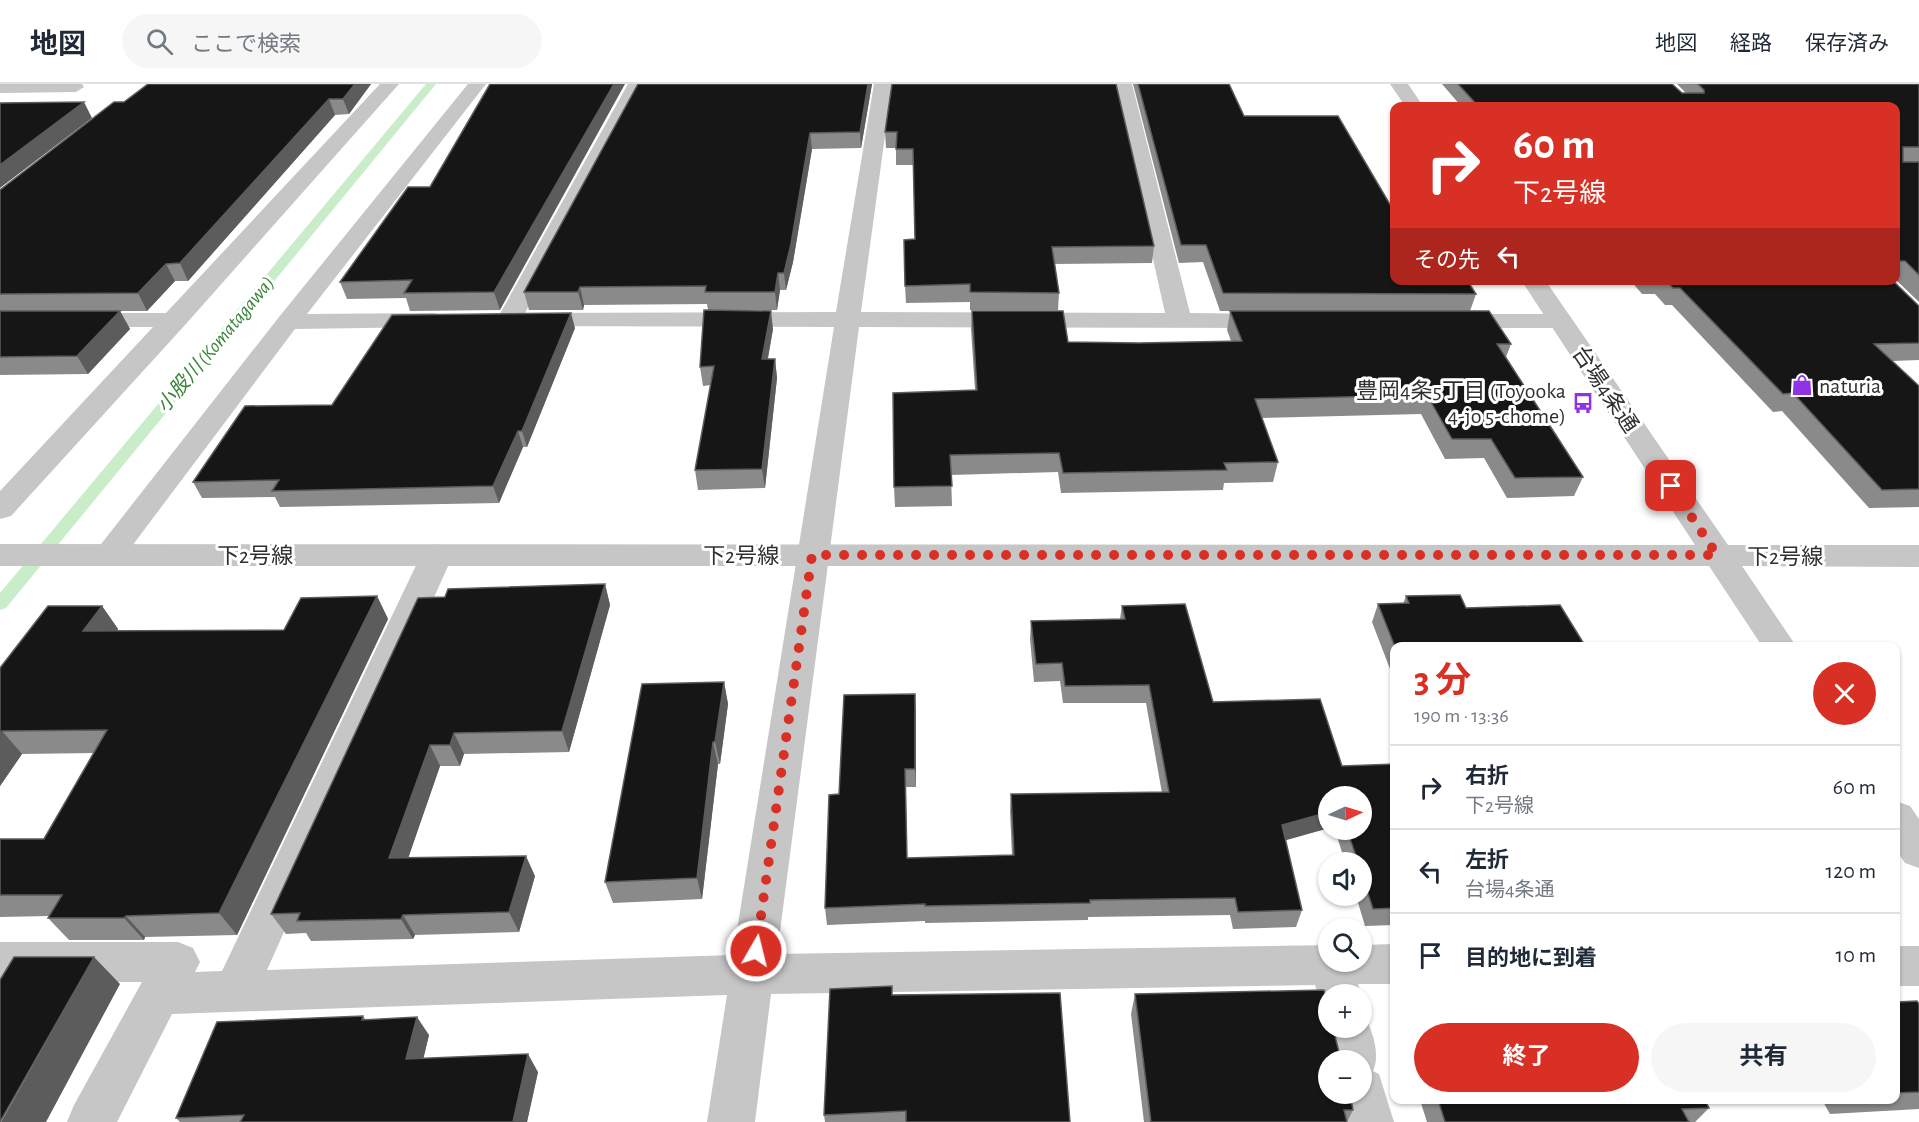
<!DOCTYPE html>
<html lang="ja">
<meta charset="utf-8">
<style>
body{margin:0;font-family:"Alegreya Sans","Noto Sans JP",sans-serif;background:#f6f6f7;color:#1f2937;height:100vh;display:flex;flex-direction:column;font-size:22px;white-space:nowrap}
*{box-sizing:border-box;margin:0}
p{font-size:20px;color:#747a83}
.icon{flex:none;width:33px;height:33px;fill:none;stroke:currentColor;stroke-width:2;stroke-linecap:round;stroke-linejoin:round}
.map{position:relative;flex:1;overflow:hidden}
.details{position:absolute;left:1390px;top:558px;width:510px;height:462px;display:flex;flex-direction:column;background:#fff;border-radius:12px;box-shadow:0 2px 4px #0004}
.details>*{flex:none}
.guide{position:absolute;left:1390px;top:18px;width:510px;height:183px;border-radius:12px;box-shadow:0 2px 4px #0004;background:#d93025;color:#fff;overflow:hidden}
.needle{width:39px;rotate:86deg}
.buttons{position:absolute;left:1318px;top:702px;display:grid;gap:12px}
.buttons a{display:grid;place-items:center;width:54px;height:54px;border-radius:50%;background:#fff;box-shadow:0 2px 4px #0004;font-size:30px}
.pin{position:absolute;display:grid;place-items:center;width:51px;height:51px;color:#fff;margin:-26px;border-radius:12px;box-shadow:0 3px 9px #0006}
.me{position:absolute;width:66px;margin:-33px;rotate:8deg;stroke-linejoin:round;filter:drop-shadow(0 0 4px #0008)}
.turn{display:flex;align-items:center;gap:21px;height:126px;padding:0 24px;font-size:27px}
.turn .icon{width:78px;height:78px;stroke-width:2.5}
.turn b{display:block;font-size:42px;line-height:51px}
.then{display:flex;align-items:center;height:57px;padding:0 24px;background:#0003;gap:12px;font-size:22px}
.round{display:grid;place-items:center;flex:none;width:63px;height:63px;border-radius:32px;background:#f6f6f7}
.summary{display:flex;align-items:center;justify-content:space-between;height:102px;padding:0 24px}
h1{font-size:36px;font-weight:700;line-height:45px;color:#d93025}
.primary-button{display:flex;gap:12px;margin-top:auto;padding:12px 24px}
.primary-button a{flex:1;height:69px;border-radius:36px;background:#d93025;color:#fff;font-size:24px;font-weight:700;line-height:69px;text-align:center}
.primary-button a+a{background:#f6f6f7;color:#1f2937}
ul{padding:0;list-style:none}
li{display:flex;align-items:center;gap:18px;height:84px;padding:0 24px;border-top:2px solid #e0e1e3}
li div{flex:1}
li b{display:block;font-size:22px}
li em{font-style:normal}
header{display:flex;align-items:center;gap:36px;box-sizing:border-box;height:84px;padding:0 30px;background:#fff;border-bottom:2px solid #e0e1e3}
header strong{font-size:28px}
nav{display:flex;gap:33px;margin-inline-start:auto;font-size:21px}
.search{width:420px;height:54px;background:#f6f6f7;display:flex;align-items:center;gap:15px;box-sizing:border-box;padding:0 21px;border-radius:33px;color:#747a83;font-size:22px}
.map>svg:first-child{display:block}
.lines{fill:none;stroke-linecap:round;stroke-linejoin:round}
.stream{fill:#c9ecc9;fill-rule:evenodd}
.service{fill:#c6c6c6;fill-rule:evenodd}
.minor{fill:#c6c6c6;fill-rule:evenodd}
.tertiary{fill:#c6c6c6;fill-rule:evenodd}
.wall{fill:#8a8a8a}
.shaded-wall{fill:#5c5c5c}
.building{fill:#161616;stroke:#5c5c5c;stroke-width:1.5}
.route{stroke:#d93025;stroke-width:10;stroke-dasharray:0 18}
.labels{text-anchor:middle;stroke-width:6;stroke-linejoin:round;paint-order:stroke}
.far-water-label{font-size:20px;font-style:italic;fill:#398439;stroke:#fff}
.poi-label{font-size:22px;fill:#2f2f2f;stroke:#fff;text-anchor:start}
.street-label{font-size:22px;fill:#2f2f2f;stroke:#fff}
</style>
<header>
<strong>地図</strong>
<div class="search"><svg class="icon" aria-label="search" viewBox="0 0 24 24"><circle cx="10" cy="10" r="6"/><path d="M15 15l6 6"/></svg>ここで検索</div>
<nav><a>地図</a><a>経路</a><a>保存済み</a></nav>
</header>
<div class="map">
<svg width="1919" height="1038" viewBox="0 0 1919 1038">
<rect width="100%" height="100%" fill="#fff"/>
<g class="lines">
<path class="stream" d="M426 0H436L6 524 0 526V509Z"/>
<path class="service" d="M0 0H82L84 3 76 8 0 9Z"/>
<path class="minor" d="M380 0H399L185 241 11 432 0 435V407L153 243H0V229H166Z
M468 0H486L307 230 433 229 442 231 445 236 442 241 433 243 295 245 120 478 109 482 98 478 93 471 98 464 279 233Z
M628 0H646L525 229 836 228 874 0H892L861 228 1165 229 1114 0H1132L1190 229 1273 230 1282 232 1285 237 1282 242 1273 244 859 243 777 870 1329 861V878H1362V861L1395 860V900H1358L1361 910H1329V927L1323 925 1315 901 771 910 755 1038H707L727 911 172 930 117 1038H67L74 1021 142 898H0V858H178L193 864 200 878 195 888 222 887 421 471 426 464 437 460 448 464 453 471 267 886 733 871 834 243 530 242 520 238 509 242 500 240 497 235Z
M1451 230H1561L1570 232 1573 237 1570 242 1561 244H1451L1442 242 1439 237 1442 232Z
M1896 862H1919V902H1896Z
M1362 928C1372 944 1381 970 1373 987L1379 990 1394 1038H1346L1339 1010H1362V976H1332L1324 944 1329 933V944H1362Z"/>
<path class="tertiary" d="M1390 0H1408L1423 22H1405Z
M1521 196H1545L1728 461H1919V483L1742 482 1796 562H1762L1709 482H0V460L1695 461Z
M1896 717 1910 722 1919 735V784L1905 779 1896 766Z"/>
</g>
<path class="wall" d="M148 0H371L349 30 335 31 188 197H175L147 227H36H120L130 245 88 290 0 291V106L124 18Z
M490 0 500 226 410 227 406 214 347 215 340 198 430 103Z
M638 0H872L861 64 812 65 793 178 786 206H780L777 226H708L707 220 584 221 583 226H529L524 208Z
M892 0 1154 162 1152 179 1055 180 1059 209 1058 226H970V218L906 219 905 202 915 155 913 81H896V64H886L885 48Z
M1133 0H1229L1244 32 1395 196 1476 210 1470 227 1511 260 1506 273 1583 393 1574 412 1507 414 1484 374 1445 375 1421 330 1262 334 1278 378 1273 398 1224 399 1223 406 1061 409 1058 388 951 391 952 422 895 423 894 403 975 306 971 245 972 227 1068 258 1139 259 1231 257 1227 246 1230 227H1301H1220L1203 178 1179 179Z
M1442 0H1672L1682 9H1686L1677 0H1919V218L1896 196V22H1461Z
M1630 196H1892L1919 222V276L1892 277 1919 302V423L1869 424 1782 327 1773 328 1672 221H1665L1655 210H1642Z
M575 244 527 363H523L499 419 280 423 275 413 202 414 193 398 332 321Z
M773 245 768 275H775L777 294 765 404 698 406 695 386 711 301 703 302 700 283Z
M605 500 610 521 569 668 464 670 460 682H440L408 774 535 792 519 848 415 851 413 855 311 857 306 849 286 850 271 830 445 513Z
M377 512 388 535 237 851 145 853 144 856H69L48 834 49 832 0 833V755H44L94 669 22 670 0 702V584L102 522 118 545 117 547 284 546Z
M1406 512 1466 524 1584 560 1395 562V598L1372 538 1378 520H1403Z
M1122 522 1213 618 1342 682 1395 680V841L1365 842 1356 812H1362V778H1345L1335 746H1362L1329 712V744L1285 756 1302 826 1296 843 1233 845 1230 831 1088 833V836L925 839V837L827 841 825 824 839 710 915 610 916 703H906L907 774 1012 772 1010 727 1011 710 1162 709 1146 619H1063L1060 597 1034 598 1030 555 1031 537 1120 535Z
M724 598 728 620 720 680H718L702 815 613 819 605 798Z
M1135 910 1353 1026 1347 1038H1144L1131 930Z
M892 911 1070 1038H825L824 1031Z
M1896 918 1919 920V1025L1830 1030 1822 1016H1896Z
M363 932 366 936 429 951 423 975 538 988 527 1038H180L176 1034Z
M1420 1016H1705L1709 1024 1695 1038H1427Z"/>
<path class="shaded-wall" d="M355 0H371L349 30 343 15Z
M614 0H625L500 226 494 208Z
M868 0H872L861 64 860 48Z
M329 15 335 31 188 197 180 179Z
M84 18 92 34 0 104V81Z
M810 49 812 65 793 178 786 206 784 189Z
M166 180 175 197 147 227 138 209Z
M778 189 780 206 777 226 775 208Z
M580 203 584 221 583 226 578 208Z
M120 227 130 245 88 290 77 272Z
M771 227 773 245 764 294 762 275Z
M571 229 575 244 527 363 522 347Z
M775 275 777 294 765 404 762 385Z
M518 347 523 363 499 419 493 402Z
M605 500 610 521 569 668 562 647Z
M377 512 388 535 237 851 219 829Z
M102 522 118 545 100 570 83 547Z
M724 598 728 620 720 680 715 658Z
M915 610 916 628V703L915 685Z
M2 647 22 670 0 702V650Z
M454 649 464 670 460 682 450 661Z
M713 658 718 680 702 815 697 794Z
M430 661 440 682 401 795 389 774Z
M1329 728V744L1276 759 1282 741Z
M526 772 535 792 519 848 509 828Z
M403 831 415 851 413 855 401 835Z
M126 832 145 853 144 856 124 834Z
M94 873 120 900 46 1038H1Z
M417 933 429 951 419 993 406 975Z
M528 970 538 988 527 1038H513Z"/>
<path class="building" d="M148 0H355L343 15H329L180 179 166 180 138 209 0 210V106L114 18H124Z
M490 0H614L494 208 404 209 412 196 340 198 408 103H430Z
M638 0H868L860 48 810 49 791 160 784 189H778L775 208H705L706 202 580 203 578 208H524Z
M892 0H1116L1154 162 1052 163 1059 209 970 208V200L905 202 904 156 915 155 913 65H896L897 48H885Z
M1138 0H1229L1244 32H1338L1395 129V196H1467L1476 210 1223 209 1206 161H1181Z
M1458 0H1672L1682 9H1704V6L1698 0H1919V63H1903V78H1919V191L1905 177H1896V22H1478Z
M84 18 0 81V19Z
M1666 196H1892L1919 222V259L1874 260 1919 302V405L1882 406 1793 309 1783 310 1680 204H1673Z
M704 226 771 227 762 275H775L762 385 695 386 714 282 700 283Z
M0 227H120L77 272 0 273Z
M972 227H1063L1068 258 1139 259 1242 257 1230 227H1489L1511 260H1497L1583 393 1515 394 1491 355H1452L1427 311 1255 315 1278 378 1224 379 1227 386 1063 389 1059 369 950 371 952 402 894 403 893 309 977 306Z
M571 229 522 347H518L493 402 272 407 279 396 193 398 245 322 332 321 392 231Z
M605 500 562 647 454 649 450 661H430L389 774 526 772 509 828 403 831 401 835 297 837 300 829 271 830 418 514 445 513 448 505Z
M1460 511 1466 524 1560 521 1584 560 1691 559 1694 562 1395 563 1378 520 1409 519 1406 512Z
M377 512 219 829 126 832 124 834H48L62 811H0V755H44L107 646 2 647 0 650V584L48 522H102L83 547 284 546 301 514Z
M1185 520 1213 618 1320 615 1342 682 1395 680V824L1373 825 1362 791V778H1358L1347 746H1362V712H1329V728L1282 741 1302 826 1238 828 1235 814 1090 816V819L925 822V820L825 824 829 711 839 710 844 611 915 610V685H905L907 774 1014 771 1011 710 1169 708 1149 601 1065 602 1062 579 1036 580 1031 537 1125 535 1122 522Z
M724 598 715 658H713L697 794 605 798 642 600Z
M14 873H94L0 1038V896Z
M892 902V911L1060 909 1070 1038H906V1027L824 1031 830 905Z
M1324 906 1329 926V944H1333L1341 976H1329V1010H1350L1353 1026H1344L1347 1038H1151L1135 910Z
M1917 917 1919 920V1008L1896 1009V918Z
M363 932 362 936 417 933 406 975 528 970 513 1038H240L244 1031 176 1034 217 938Z
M1438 1016H1705L1709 1024 1682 1025 1689 1038H1445Z"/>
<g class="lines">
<path class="route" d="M756 867 812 471H1717L1671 402"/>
</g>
<defs>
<symbol id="shop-bare" viewBox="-9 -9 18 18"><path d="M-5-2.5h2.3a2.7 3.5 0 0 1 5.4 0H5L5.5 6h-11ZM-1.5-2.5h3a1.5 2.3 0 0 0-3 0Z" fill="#9132e5" stroke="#fff" stroke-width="2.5" paint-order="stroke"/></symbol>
<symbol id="bus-bare" viewBox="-9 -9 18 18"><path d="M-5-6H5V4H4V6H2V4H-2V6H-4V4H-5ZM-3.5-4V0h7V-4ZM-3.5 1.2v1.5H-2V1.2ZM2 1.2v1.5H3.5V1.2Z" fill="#9132e5" stroke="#fff" stroke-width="2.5" paint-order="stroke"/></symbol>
</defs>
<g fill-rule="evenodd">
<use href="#shop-bare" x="1787" y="286" width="30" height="30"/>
<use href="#bus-bare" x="1568" y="304" width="30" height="30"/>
</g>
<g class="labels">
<g class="far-water-label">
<text transform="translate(215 260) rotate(-50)" y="7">小股川 (Komatagawa)</text>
</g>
<g class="poi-label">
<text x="1819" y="309">naturia</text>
<text x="1566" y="314" text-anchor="end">豊岡4条5丁目 (Toyooka<tspan x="1566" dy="25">4-jo 5-chome)</tspan></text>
</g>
<g class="street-label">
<text transform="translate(1606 305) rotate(56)" y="8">台場4条通</text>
<text x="255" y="479">下2号線</text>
<text x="741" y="479">下2号線</text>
<text x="1785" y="480">下2号線</text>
</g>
</g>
</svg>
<div class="buttons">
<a><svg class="needle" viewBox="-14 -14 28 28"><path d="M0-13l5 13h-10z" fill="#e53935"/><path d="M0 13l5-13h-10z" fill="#747a83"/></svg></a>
<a><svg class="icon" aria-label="sound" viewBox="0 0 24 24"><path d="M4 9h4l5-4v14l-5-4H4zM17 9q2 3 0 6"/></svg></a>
<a><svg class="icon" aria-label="search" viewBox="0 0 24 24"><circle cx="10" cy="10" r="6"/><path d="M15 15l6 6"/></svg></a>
<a>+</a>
<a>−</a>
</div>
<div class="pin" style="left:1671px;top:402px;background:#d93025"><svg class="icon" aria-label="arrive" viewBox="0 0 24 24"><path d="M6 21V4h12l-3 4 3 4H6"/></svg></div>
<svg class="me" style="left:756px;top:867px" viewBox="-20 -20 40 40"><circle r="17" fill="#d93025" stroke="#fff" stroke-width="3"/><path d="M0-11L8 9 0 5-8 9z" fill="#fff"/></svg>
<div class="guide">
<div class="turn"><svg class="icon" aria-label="right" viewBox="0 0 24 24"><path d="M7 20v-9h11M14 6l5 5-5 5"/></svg><div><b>60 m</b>下2号線</div></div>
<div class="then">その先<svg class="icon" aria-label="left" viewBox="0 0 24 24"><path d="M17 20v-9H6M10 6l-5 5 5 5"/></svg></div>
</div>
<section class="details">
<div class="summary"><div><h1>3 分</h1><p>190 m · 13:36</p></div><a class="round" style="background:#d93025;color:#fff"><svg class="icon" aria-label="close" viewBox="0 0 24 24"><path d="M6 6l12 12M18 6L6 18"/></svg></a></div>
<ul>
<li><svg class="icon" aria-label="right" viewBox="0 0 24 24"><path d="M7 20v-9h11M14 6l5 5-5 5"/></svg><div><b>右折</b><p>下2号線</p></div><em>60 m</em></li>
<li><svg class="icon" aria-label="left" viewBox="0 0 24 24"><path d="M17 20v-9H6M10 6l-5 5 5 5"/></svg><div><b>左折</b><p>台場4条通</p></div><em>120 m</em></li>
<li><svg class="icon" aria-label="arrive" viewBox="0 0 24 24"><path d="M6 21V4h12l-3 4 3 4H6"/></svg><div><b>目的地に到着</b></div><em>10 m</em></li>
</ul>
<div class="primary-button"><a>終了</a><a>共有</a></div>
</section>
</div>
